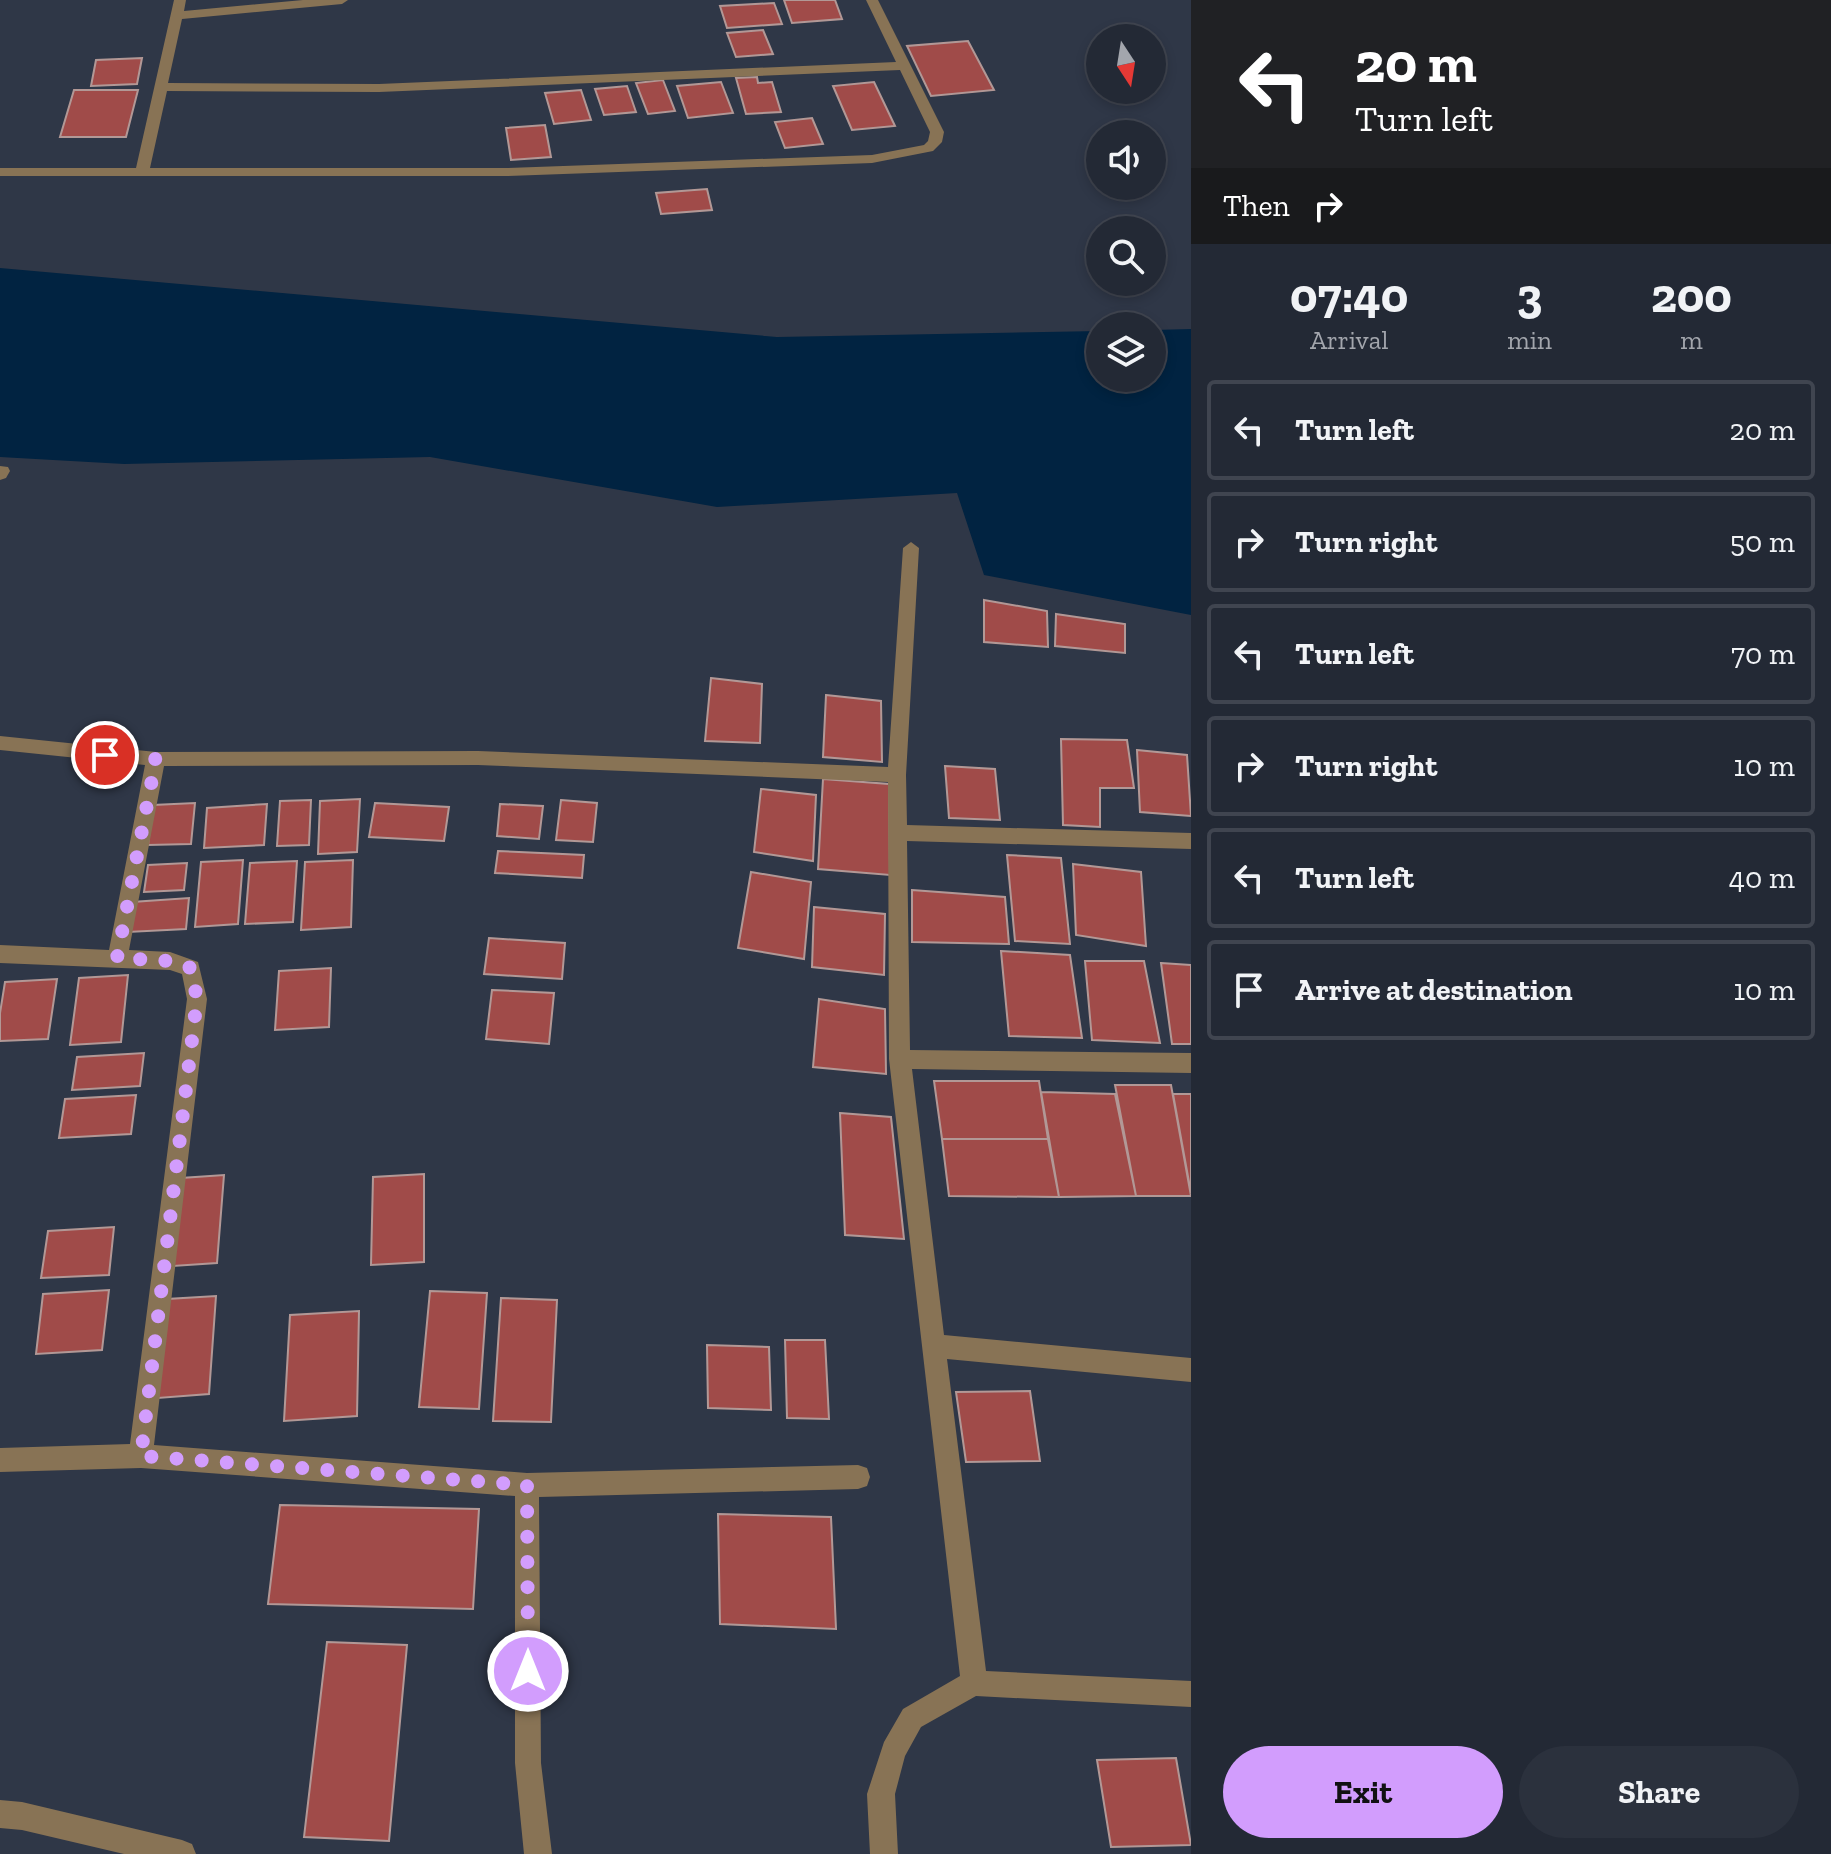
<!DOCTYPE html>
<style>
body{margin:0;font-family:"Zilla Slab",serif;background:#2b313d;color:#f1f3f6;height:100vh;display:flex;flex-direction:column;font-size:30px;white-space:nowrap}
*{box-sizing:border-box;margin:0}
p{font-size:26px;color:#a3a6ad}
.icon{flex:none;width:44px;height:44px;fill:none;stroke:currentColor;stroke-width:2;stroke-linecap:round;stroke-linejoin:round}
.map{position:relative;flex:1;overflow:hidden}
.side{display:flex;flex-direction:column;background:#232935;width:640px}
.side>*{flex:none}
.banner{background:#202124;color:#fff;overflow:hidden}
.needle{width:52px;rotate:168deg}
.buttons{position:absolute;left:1086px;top:24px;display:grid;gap:16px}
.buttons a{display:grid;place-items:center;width:80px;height:80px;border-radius:50%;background:#232935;box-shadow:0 4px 12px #0003,0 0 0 2px #404550;font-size:40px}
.pin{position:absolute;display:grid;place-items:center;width:68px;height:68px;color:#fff;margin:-34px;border:4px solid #fff;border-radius:50%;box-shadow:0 2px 8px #0007}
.me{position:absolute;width:88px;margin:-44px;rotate:0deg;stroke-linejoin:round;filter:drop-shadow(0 0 6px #0008)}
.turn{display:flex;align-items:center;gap:28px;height:168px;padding:0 32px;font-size:36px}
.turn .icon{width:104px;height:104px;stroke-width:2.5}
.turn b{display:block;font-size:56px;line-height:68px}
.then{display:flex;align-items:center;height:76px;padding:0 32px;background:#0003;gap:16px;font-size:30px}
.eta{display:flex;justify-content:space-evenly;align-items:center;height:136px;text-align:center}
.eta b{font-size:48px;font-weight:800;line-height:56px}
.action{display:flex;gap:16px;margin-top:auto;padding:16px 32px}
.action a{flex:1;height:92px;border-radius:48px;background:#d29dfd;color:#111;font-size:32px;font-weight:800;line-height:92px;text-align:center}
.action a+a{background:#2b313d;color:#f1f3f6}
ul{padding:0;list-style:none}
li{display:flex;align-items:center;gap:24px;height:100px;margin:0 16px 12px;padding:0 16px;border:4px solid #404550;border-radius:8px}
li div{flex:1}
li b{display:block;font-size:30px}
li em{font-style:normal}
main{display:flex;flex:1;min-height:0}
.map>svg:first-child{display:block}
.water{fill:#012341}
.building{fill:#a04b49;stroke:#b29896;stroke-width:2}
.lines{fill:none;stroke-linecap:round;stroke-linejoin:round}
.minor{fill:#887355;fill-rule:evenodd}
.route{stroke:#d29dfd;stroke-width:14;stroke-dasharray:0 25.2}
</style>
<main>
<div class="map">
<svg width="1191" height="1854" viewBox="0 0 1191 1854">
<rect width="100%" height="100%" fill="#2f3747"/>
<path class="water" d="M0 268 777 337 1100 331V378H1152V330L1191 329V615L984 575 957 493 717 507 430 457 124 464 0 457Z"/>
<path class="building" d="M784 0H835L842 19 792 23Z
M774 3 782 24 727 28 720 6Z
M763 30 773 54 736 57 727 33Z
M968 41 994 90 931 96 907 46Z
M142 58 137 84 91 86 96 60Z
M757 77 758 83 772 82 781 112 746 114 736 78Z
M663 80 675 111 648 114 636 83Z
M721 82 733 113 688 118 677 86Z
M874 82 895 126 852 130 833 86Z
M627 86 636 112 604 115 595 89Z
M74 90H138L126 137H60Z
M581 90 591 120 554 124 545 93Z
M812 118 823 144 785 148 775 122Z
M545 125 551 157 511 160 506 128Z
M707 189 712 210 661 214 656 193Z
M984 600 1047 611 1048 647 984 642Z
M1056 614 1125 624V653L1055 646Z
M711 678 762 684 760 743 705 741Z
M826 695 881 701 882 762 823 757Z
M1061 739 1127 740 1134 788H1100V827L1063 825Z
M1137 750 1187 755 1191 816 1140 812Z
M945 766 995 769 1000 820 949 818Z
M823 779 889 784 890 875 818 869Z
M761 789 816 795 813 861 754 852Z
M360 799 357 852 318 854 320 801Z
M311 800 309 845 277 846 280 801Z
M561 800 597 803 593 842 556 840Z
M195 803 191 844 148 845 153 805Z
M375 803 449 807 444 841 369 837Z
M267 804 264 845 204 848 207 808Z
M500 804 543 806 539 839 497 836Z
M498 851 584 855 582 878 495 873Z
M1007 855 1061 858 1070 944 1015 941Z
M243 860 238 924 195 927 201 862Z
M353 860 351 927 301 930 305 862Z
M297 861 293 922 245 924 250 863Z
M187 863 184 890 144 892 148 865Z
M1073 864 1141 872 1146 946 1076 935Z
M751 872 811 882 804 959 738 948Z
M912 890 1005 897 1009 944 912 942Z
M189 898 186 929 128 932 132 902Z
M814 907 885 914 884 975 812 967Z
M489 938 565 943 562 979 484 974Z
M1001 951 1070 955 1082 1038 1009 1036Z
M1085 961H1144L1160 1043 1092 1040Z
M1161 963 1191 965V1044H1172Z
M331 968 329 1027 275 1030 279 971Z
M128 975 121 1042 70 1045 79 978Z
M57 979 48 1039 0 1041V1013L5 982Z
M492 990 554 993 549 1044 486 1039Z
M819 999 885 1009 886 1074 813 1067Z
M144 1053 140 1086 72 1090 77 1057Z
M934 1081H1039L1048 1139H942Z
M1115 1085H1171L1191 1196H1136Z
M1041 1092 1115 1094 1136 1196 1059 1197Z
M1173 1094H1191V1193Z
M136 1095 131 1134 59 1138 65 1099Z
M840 1113 891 1117 904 1239 845 1235Z
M942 1139H1048L1059 1197 949 1196Z
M424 1174V1262L371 1265 373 1177Z
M224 1175 217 1263 173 1266 181 1178Z
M114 1227 109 1275 41 1278 48 1231Z
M109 1290 102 1350 36 1354 43 1294Z
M430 1291 487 1293 479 1409 419 1407Z
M216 1296 209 1394 158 1398 167 1299Z
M501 1298 557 1300 551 1422 493 1421Z
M359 1311 357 1416 284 1421 290 1315Z
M785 1340H825L829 1419 787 1418Z
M707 1345 769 1347 771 1410 708 1408Z
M1030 1391 1040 1461 966 1462 956 1392Z
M280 1505 479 1509 473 1609 268 1604Z
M718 1514 831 1517 836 1629 720 1624Z
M327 1642 407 1645 389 1841 304 1837Z
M1176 1758 1191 1845 1111 1847 1097 1760Z"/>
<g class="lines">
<path class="minor" d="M174 0H186L184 11 303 0H348L342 4 182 19 168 83 379 84 896 62 866 0H878L944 132 942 142 933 151 872 163 507 176H0V168H136ZM900 70 930 132 928 141 924 145 872 155 507 168H150L167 91 379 92Z
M0 466 8 467 10 471 6 478 0 480Z
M911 542 919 548 906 775 907 825 1191 833V849L907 841 910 1050 1191 1053V1073L912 1069 944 1335 1191 1358V1382L947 1359 986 1671 1191 1681V1707L976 1696 921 1727 905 1756 895 1794 898 1854H870L867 1794 884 1742 903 1709 960 1676 889 1059 888 782 478 765 164 766 129 950 170 952 198 962 207 999 154 1445 527 1473 858 1465 867 1468 870 1477 867 1486 858 1489 539 1497 541 1763 552 1854H524L515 1763V1496L141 1468 0 1472V1448L130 1444 187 999 182 974 170 970 0 963V945L109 950 145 765 0 750V736L156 752 478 751 888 767 903 548Z
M0 1800 22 1802 182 1840 192 1844 196 1854H124L22 1830 0 1828Z"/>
</g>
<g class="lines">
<path class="route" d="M105 755 156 759 117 958 170 961 191 968 197 999 141 1456 527 1485 528 1671"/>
</g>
</svg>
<div class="buttons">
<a><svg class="needle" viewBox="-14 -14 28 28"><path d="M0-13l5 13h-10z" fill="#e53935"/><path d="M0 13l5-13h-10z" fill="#a3a6ad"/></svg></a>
<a><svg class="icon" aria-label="sound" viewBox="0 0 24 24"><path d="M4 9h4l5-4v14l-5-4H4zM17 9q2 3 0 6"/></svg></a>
<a><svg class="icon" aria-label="search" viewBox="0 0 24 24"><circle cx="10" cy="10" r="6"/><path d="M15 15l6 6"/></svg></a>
<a><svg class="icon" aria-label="layers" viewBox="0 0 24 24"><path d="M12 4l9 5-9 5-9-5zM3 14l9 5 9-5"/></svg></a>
</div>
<div class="pin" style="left:105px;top:755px;background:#d93025"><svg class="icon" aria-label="arrive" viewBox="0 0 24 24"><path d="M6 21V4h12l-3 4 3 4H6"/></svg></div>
<svg class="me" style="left:528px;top:1671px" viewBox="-20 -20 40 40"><circle r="17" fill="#d29dfd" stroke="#fff" stroke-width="3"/><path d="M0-11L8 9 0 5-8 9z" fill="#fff"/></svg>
</div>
<section class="side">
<div class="banner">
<div class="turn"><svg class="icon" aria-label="left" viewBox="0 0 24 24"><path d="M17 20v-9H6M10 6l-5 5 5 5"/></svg><div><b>20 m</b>Turn left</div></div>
<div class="then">Then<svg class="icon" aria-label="right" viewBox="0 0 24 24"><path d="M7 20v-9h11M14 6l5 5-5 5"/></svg></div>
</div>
<div class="eta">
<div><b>07:40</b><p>Arrival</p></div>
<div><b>3</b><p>min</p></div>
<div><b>200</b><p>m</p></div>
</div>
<ul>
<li><svg class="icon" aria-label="left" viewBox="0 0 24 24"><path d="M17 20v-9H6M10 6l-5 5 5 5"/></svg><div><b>Turn left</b></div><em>20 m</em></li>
<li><svg class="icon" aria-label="right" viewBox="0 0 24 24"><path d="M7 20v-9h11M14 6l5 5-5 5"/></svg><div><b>Turn right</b></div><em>50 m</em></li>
<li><svg class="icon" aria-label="left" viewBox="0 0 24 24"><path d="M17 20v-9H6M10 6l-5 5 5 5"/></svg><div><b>Turn left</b></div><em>70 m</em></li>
<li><svg class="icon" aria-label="right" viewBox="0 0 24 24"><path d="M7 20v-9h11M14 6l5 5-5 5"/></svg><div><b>Turn right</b></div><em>10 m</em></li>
<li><svg class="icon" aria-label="left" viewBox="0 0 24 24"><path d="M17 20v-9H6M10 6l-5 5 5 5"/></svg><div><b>Turn left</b></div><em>40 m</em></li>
<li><svg class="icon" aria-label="arrive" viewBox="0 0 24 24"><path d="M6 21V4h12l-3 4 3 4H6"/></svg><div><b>Arrive at destination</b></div><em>10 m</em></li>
</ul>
<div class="action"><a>Exit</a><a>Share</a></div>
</section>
</main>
